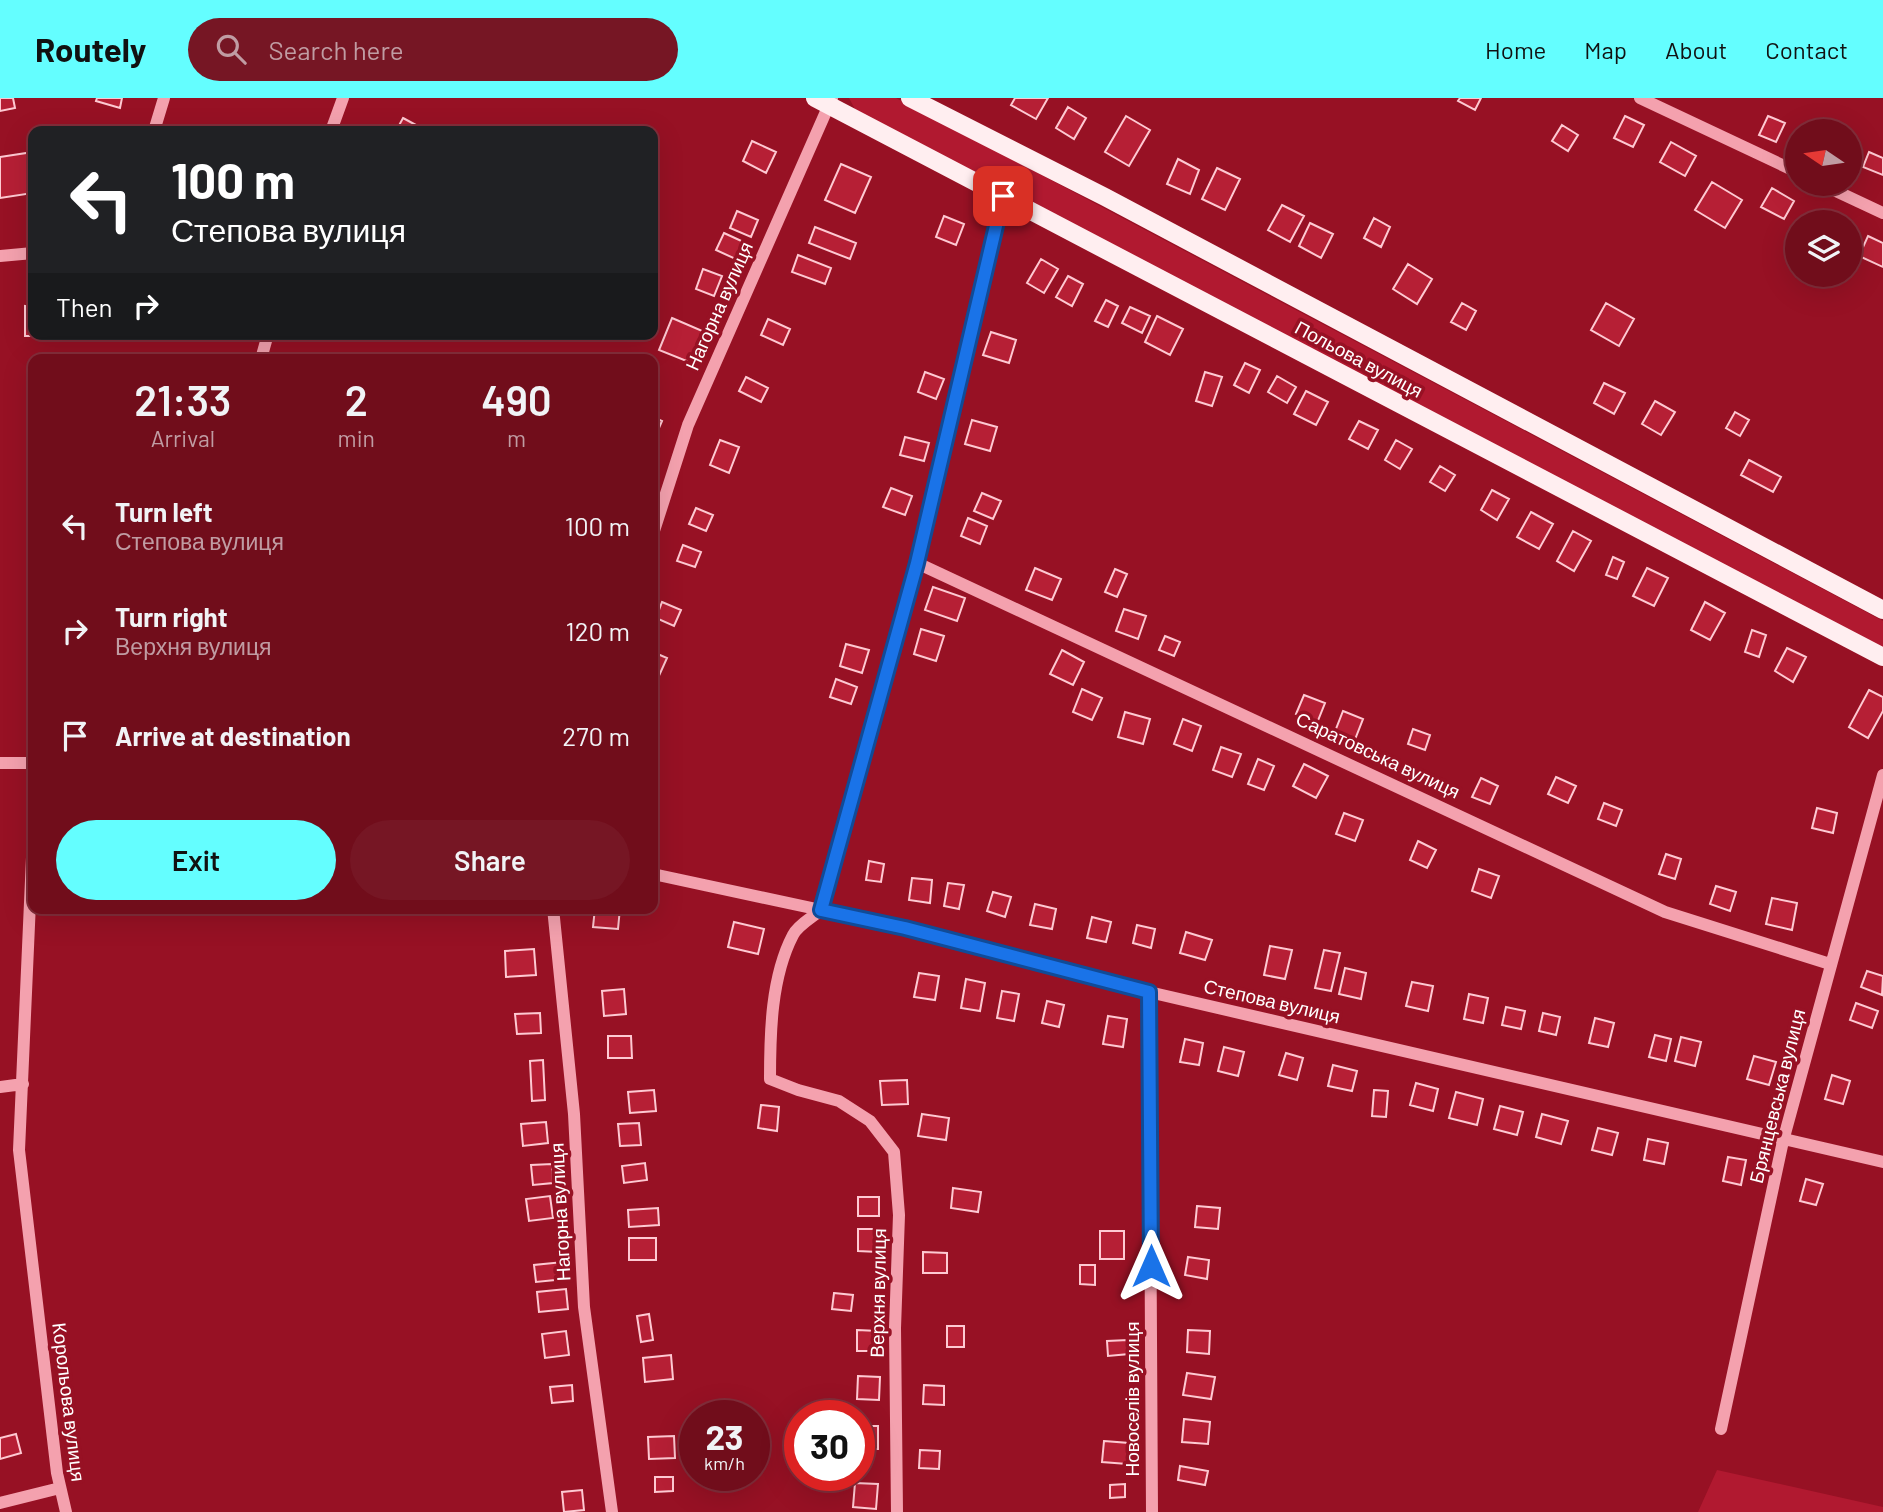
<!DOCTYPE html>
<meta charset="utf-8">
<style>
body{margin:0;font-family:Barlow,sans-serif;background:#761624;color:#f1f3f6;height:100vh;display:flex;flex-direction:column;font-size:26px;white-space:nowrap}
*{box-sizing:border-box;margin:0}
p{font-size:23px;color:#c09ca3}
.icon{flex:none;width:38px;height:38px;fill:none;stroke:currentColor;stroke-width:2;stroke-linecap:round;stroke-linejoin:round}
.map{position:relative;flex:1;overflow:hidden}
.side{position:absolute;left:28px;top:256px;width:630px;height:560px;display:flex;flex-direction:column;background:#710d1b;border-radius:14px;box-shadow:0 7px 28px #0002,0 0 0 2px #832d3a}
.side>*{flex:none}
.hud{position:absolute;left:28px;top:28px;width:630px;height:214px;border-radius:14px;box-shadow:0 7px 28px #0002,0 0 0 2px #832d3a;background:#202124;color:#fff;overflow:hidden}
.needle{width:46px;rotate:283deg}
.tools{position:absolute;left:1785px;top:21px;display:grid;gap:14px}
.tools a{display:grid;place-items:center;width:77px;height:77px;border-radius:50%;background:#710d1b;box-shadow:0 7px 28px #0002,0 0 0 2px #832d3a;font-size:35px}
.speed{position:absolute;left:679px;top:1302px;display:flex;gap:14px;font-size:35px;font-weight:700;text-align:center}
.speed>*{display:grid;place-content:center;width:91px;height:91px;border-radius:50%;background:#710d1b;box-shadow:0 7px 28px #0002,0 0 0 2px #832d3a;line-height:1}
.speed small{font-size:18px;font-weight:400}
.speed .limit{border:10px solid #d22;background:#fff;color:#111}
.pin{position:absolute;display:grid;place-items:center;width:60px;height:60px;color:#fff;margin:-30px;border-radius:14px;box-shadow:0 4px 10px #0006}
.me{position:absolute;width:77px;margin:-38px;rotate:0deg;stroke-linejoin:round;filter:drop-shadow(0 0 5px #0008)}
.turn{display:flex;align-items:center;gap:24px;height:147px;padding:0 28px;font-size:32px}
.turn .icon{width:91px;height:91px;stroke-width:2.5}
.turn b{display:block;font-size:49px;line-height:60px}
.then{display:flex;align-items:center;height:66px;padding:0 28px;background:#0003;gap:14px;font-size:26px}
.eta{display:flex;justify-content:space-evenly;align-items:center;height:119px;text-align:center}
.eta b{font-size:42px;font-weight:600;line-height:49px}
.button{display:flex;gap:14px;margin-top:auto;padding:14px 28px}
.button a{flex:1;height:80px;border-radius:42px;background:#64feff;color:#111;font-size:28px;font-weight:600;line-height:80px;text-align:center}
.button a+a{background:#761624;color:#f1f3f6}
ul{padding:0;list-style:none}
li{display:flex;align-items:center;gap:21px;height:105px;padding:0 28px}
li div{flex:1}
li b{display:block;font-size:26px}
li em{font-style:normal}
header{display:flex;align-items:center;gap:42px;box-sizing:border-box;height:98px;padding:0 35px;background:#64feff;color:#111}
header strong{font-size:33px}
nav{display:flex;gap:38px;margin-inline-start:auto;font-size:24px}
.search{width:490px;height:63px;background:#761624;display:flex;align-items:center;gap:18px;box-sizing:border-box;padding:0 24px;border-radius:38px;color:#c09ca3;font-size:26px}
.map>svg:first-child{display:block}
.green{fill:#b11930}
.building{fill:#b61f35;stroke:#fec9d2;stroke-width:2}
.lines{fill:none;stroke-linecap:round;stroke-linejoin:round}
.minor{stroke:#f4a1ae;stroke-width:12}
.major{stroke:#ffeef0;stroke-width:18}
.route-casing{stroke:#114b97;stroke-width:18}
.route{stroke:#1a73e8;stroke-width:12}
.labels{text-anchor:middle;stroke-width:7;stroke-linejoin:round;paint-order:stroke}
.street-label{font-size:19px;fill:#fff;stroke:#971124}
</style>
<header>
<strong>Routely</strong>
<div class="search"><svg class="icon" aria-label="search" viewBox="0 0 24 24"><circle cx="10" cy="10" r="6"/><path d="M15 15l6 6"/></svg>Search here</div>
<nav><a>Home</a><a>Map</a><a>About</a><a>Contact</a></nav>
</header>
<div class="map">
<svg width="1883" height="1414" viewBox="0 0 1883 1414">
<rect width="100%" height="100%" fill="#971124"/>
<path class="green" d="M849 0H896L1883 523V550L856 13Z
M1717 1372 1883 1409V1414H1698Z"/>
<path class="building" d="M0 0H13L15 10 0 13Z
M97 0H122L120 10 96 3Z
M1015 0H1048L1036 21 1011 7Z
M1460 0H1481L1475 12 1458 3Z
M1068 9 1086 20 1074 41 1056 30Z
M1126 18 1150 32 1129 68 1105 54Z
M1625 18 1644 27 1633 49 1614 40Z
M1768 18 1785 25 1776 44 1759 37Z
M403 20 427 33H396Z
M1562 27 1578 37 1568 53 1552 43Z
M752 43 776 54 766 75 743 63Z
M1671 44 1696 58 1685 78 1660 64Z
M33 54V95L0 100V59Z
M1869 54 1883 60V77L1863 69Z
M1178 61 1199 72 1190 96 1167 86Z
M841 66 871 79 855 115 825 102Z
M1217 70 1240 81 1225 112 1202 101Z
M1712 84 1742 102 1725 130 1695 112Z
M1772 90 1794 103 1784 121 1761 109Z
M1282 107 1304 118 1290 144 1268 132Z
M737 113 758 122 751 139 730 130Z
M1821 114 1842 124H1816Z
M944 118 964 126 956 147 936 139Z
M1374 120 1390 129 1381 149 1364 140Z
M1310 125 1333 136 1321 160 1299 148Z
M815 129 856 145 850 161 809 145Z
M724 135 748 146 740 163 716 152Z
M1868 138 1883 145V169L1859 158Z
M798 157 831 170 825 186 792 174Z
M1041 161 1058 171 1044 195 1027 185Z
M1408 166 1432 181 1417 206 1393 191Z
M703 171 722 178 714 198 696 191Z
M1068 178 1083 186 1072 208 1056 199Z
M1106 202 1118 208 1108 229 1095 223Z
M1462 205 1476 213 1466 232 1451 224Z
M1606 205 1634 221 1619 248 1591 232Z
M25 208 33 209V236L45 238H25Z
M1130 209 1150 218 1142 235 1122 225Z
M1157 218 1183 231 1170 257 1145 244Z
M672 220 707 235 694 266 659 252Z
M768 221 790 231 783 247 761 237Z
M991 234 1016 242 1009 265 983 257Z
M1245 265 1260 272 1249 295 1234 287Z
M925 274 944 281 936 301 918 294Z
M1205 274 1222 279 1212 308 1196 303Z
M1277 278 1296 289 1287 305 1268 294Z
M746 279 768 290 761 304 739 293Z
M1604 285 1625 295 1614 316 1594 305Z
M1306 293 1328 304 1316 327 1294 316Z
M1655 303 1675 314 1661 337 1642 326Z
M1735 314 1749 322 1740 338 1726 330Z
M653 319 662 323 656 337 653 335Z
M972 322 997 329 990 353 965 346Z
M1359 323 1378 332 1368 351 1349 341Z
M905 339 929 345 924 363 900 357Z
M720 342 739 349 729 375 710 367Z
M1396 342 1412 351 1400 371 1385 362Z
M1749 362 1781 379 1773 394 1741 377Z
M1440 368 1455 377 1445 393 1430 384Z
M891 390 912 398 905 417 883 409Z
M1492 392 1509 401 1497 422 1481 412Z
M982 395 1001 403 993 421 974 413Z
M696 410 713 417 706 433 689 426Z
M1531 414 1553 426 1539 451 1517 439Z
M968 420 987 428 980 446 961 438Z
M1573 433 1591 443 1574 473 1557 463Z
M683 447 701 454 695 469 677 463Z
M1613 459 1624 464 1617 481 1606 477Z
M1035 470 1061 481 1052 502 1026 492Z
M1647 470 1668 480 1654 508 1633 498Z
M1115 471 1127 476 1117 499 1105 494Z
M933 489 965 500 957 523 925 512Z
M662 504 681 512 674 528 656 520Z
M1705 504 1725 515 1710 542 1691 532Z
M1124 511 1146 518 1138 541 1116 533Z
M921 531 944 538 936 563 914 556Z
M1752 532 1766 537 1759 559 1745 554Z
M1165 538 1180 544 1174 558 1159 552Z
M846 546 869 552 862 575 840 568Z
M1787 550 1806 559 1793 584 1775 573Z
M1062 552 1084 564 1073 587 1050 576Z
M653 554 667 560 658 580 653 578Z
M836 581 857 589 851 606 830 599Z
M1082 591 1102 600 1092 622 1073 614Z
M1869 592 1883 599V613L1868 640 1849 629Z
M1304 597 1325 605 1317 625 1296 616Z
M1343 613 1363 621 1354 644 1334 636Z
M1125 614 1150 621 1143 646 1118 639Z
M1183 621 1201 628 1192 653 1174 646Z
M1413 631 1430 637 1425 652 1408 646Z
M1221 649 1241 656 1232 679 1213 672Z
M1258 661 1274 668 1264 692 1248 686Z
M1304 666 1328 678 1316 700 1293 688Z
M1556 679 1576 688 1568 705 1548 696Z
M1481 680 1498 688 1490 706 1472 699Z
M1604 705 1622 712 1616 728 1598 721Z
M1817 710 1837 715 1833 735 1812 730Z
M1344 715 1363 722 1355 743 1336 736Z
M1418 743 1436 752 1427 770 1410 762Z
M1666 756 1681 761 1675 781 1659 776Z
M869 763 884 766 881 784 866 782Z
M1479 771 1499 778 1491 800 1472 793Z
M912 780 932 782 930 805 909 802Z
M948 785 964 787 959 811 944 808Z
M1716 788 1736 794 1730 813 1710 806Z
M993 794 1011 799 1005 819 987 813Z
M1772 800 1797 805 1792 832 1766 826Z
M1035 806 1056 811 1052 831 1030 827Z
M595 810H620L618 831 593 829Z
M1092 819 1111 824 1106 844 1087 840Z
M734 824 764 831 758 856 728 849Z
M1137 827 1155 831 1151 850 1133 845Z
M1186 834 1212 842 1205 862 1180 855Z
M1270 848 1292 852 1285 881 1264 877Z
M534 851 536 877 506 879 505 853Z
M1324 852 1340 855 1331 893 1315 890Z
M1345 870 1366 875 1361 901 1339 896Z
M1867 873 1883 878 1882 897 1861 889Z
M919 875 939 878 935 902 914 899Z
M966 881 985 885 980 913 961 910Z
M1412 884 1433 888 1428 913 1406 908Z
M624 891 626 916 604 918 602 893Z
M1002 893 1019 896 1014 923 997 920Z
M1469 896 1488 900 1483 925 1464 921Z
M1047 903 1064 907 1059 929 1042 925Z
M1856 905 1878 913 1872 930 1850 922Z
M1506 909 1525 913 1521 931 1502 927Z
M540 915 541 935 517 936 515 916Z
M1543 915 1560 919 1556 937 1539 933Z
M1108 918 1127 921 1123 949 1103 946Z
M1595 920 1614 925 1608 949 1589 945Z
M1655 937 1671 941 1666 963 1649 959Z
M608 938H631L632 960H608Z
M1681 939 1701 944 1695 968 1675 963Z
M1185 941 1203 945 1199 967 1180 964Z
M1224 949 1244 954 1238 978 1218 973Z
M1286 955 1303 960 1297 982 1279 977Z
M1754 958 1776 964 1769 987 1747 981Z
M543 962 545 1002 532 1003 530 963Z
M1333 967 1357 973 1352 993 1328 988Z
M1832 977 1850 983 1843 1006 1825 1001Z
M907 982 908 1006 882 1007 880 983Z
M1416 985 1438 991 1433 1013 1410 1007Z
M654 992 656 1013 630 1015 628 994Z
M1374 992 1388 993 1386 1019 1372 1018Z
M1456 994 1483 1001 1477 1027 1449 1020Z
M761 1007 779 1009 777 1033 758 1030Z
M1500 1008 1523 1014 1517 1037 1494 1031Z
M922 1016 949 1020 946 1042 918 1038Z
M1542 1016 1568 1023 1561 1046 1536 1039Z
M546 1024 548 1045 523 1048 521 1026Z
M639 1025 641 1047 620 1048 618 1026Z
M1598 1030 1618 1035 1612 1057 1592 1052Z
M1648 1041 1668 1045 1664 1066 1644 1062Z
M1728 1059 1746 1062 1741 1087 1723 1083Z
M645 1065 647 1082 624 1085 622 1068Z
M552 1066 553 1085 533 1087 531 1067Z
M1806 1081 1823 1086 1816 1107 1800 1103Z
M953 1090 981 1094 978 1114 951 1110Z
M550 1098 553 1120 529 1123 526 1101Z
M858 1099H879V1118H858Z
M1197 1108 1220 1110 1218 1131 1195 1129Z
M658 1110 659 1127 629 1129 628 1112Z
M858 1131H879L878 1154 858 1153Z
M1100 1133H1124V1161H1100Z
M629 1140H656V1162H629Z
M923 1154 947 1155V1175H923Z
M1188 1159 1209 1162 1207 1181 1185 1177Z
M563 1164 565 1181 536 1184 534 1167Z
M1080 1167H1095V1187L1080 1186Z
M566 1191 568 1211 539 1214 537 1194Z
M834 1195 853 1197 851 1213 832 1211Z
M649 1216 653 1242 641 1244 637 1218Z
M947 1228H964V1249H947Z
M857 1232 878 1233 877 1253H857Z
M1188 1232 1210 1233 1209 1256 1187 1254Z
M566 1233 569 1257 545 1260 542 1236Z
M1128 1242 1129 1256 1108 1258 1107 1243Z
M671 1257 673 1281 645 1284 643 1260Z
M1187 1275 1215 1279 1211 1301 1183 1297Z
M858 1278 880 1279 879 1302 857 1301Z
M572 1287 573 1303 552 1305 550 1289Z
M924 1287 944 1288V1307L923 1306Z
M1184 1321 1210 1324 1208 1346 1182 1344Z
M859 1328H878V1351H859Z
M16 1336 21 1355 0 1361V1340Z
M674 1338 675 1360 649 1361 648 1339Z
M1104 1343 1129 1345 1127 1366 1102 1364Z
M920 1352 940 1353 939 1371 919 1370Z
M1180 1368 1208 1373 1205 1387 1178 1382Z
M655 1379H673V1393L655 1394Z
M855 1385 878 1386 876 1411 853 1409Z
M1125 1386V1399L1110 1400V1387Z
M582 1392 584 1412 564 1414 562 1394Z"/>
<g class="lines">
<path class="minor" d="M1640 0 1797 74
M154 33 164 0
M331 33 343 0
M1821 86 1883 115
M0 158 33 155
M261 261 268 236
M653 436 688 327 832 0
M917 465 1665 814 1830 866
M0 665H33
M33 737 19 1052 57 1375 66 1414
M653 776 905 830 1149 894 1883 1064
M553 810 574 1016 584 1209 612 1414
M1149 894 1152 1414
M0 989 23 986
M1721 1331 1783 1043 1883 677
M0 1405 60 1390
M897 1414 895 1230 899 1117 894 1054 870 1023 839 1003 798 992 770 981C770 935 771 879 793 837 798 827 813 819 821 812L917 465 1003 98"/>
<path class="major" d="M815 0 1883 559
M910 0 1105 99 1883 512"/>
</g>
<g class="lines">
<defs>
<path id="route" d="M1003 98 917 465 821 812 905 830 1149 894 1151 1168"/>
</defs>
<use href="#route" class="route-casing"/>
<use href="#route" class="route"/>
</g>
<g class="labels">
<g class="street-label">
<text transform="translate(719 208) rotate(-66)" y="7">Нагорна вулиця</text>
<text transform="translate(1359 261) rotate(28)" y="7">Польова вулиця</text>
<text transform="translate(1378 657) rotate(25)" y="7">Саратовська вулиця</text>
<text transform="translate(1272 903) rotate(13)" y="7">Степова вулиця</text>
<text transform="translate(1777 998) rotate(-76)" y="7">Брянцевська вулиця</text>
<text transform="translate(560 1114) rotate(-93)" y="7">Нагорна вулиця</text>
<text transform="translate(878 1195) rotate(-89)" y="7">Верхня вулиця</text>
<text transform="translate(1132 1301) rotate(-90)" y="7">Новоселів вулиця</text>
<text transform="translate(69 1304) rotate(83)" y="7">Корольова вулиця</text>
</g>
</g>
</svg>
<div class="tools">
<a><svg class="needle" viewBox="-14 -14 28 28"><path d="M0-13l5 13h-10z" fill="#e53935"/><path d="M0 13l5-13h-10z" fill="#c09ca3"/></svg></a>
<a><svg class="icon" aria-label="layers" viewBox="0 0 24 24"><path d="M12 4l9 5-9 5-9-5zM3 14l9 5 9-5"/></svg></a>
</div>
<div class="speed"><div>23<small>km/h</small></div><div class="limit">30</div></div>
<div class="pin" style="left:1003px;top:98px;background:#d93025"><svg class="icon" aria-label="arrive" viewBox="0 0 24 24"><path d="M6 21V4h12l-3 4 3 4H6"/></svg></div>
<svg class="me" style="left:1151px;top:1168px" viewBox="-20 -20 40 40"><path d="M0-17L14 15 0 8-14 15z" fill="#1a73e8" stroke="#fff" stroke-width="4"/></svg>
<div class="hud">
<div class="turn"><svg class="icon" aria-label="left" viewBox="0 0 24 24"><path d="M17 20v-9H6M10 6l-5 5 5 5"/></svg><div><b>100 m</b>Степова вулиця</div></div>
<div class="then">Then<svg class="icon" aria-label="right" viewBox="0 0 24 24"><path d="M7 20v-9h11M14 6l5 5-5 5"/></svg></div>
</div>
<section class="side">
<div class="eta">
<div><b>21:33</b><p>Arrival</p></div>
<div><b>2</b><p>min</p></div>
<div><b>490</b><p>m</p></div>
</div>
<ul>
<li><svg class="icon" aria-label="left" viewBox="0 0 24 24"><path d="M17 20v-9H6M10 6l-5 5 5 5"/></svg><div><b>Turn left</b><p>Степова вулиця</p></div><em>100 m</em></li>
<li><svg class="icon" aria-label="right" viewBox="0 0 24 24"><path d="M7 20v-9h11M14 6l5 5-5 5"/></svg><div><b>Turn right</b><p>Верхня вулиця</p></div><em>120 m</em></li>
<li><svg class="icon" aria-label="arrive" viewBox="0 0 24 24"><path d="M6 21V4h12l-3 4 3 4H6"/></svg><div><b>Arrive at destination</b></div><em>270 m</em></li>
</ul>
<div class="button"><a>Exit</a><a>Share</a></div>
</section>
</div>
